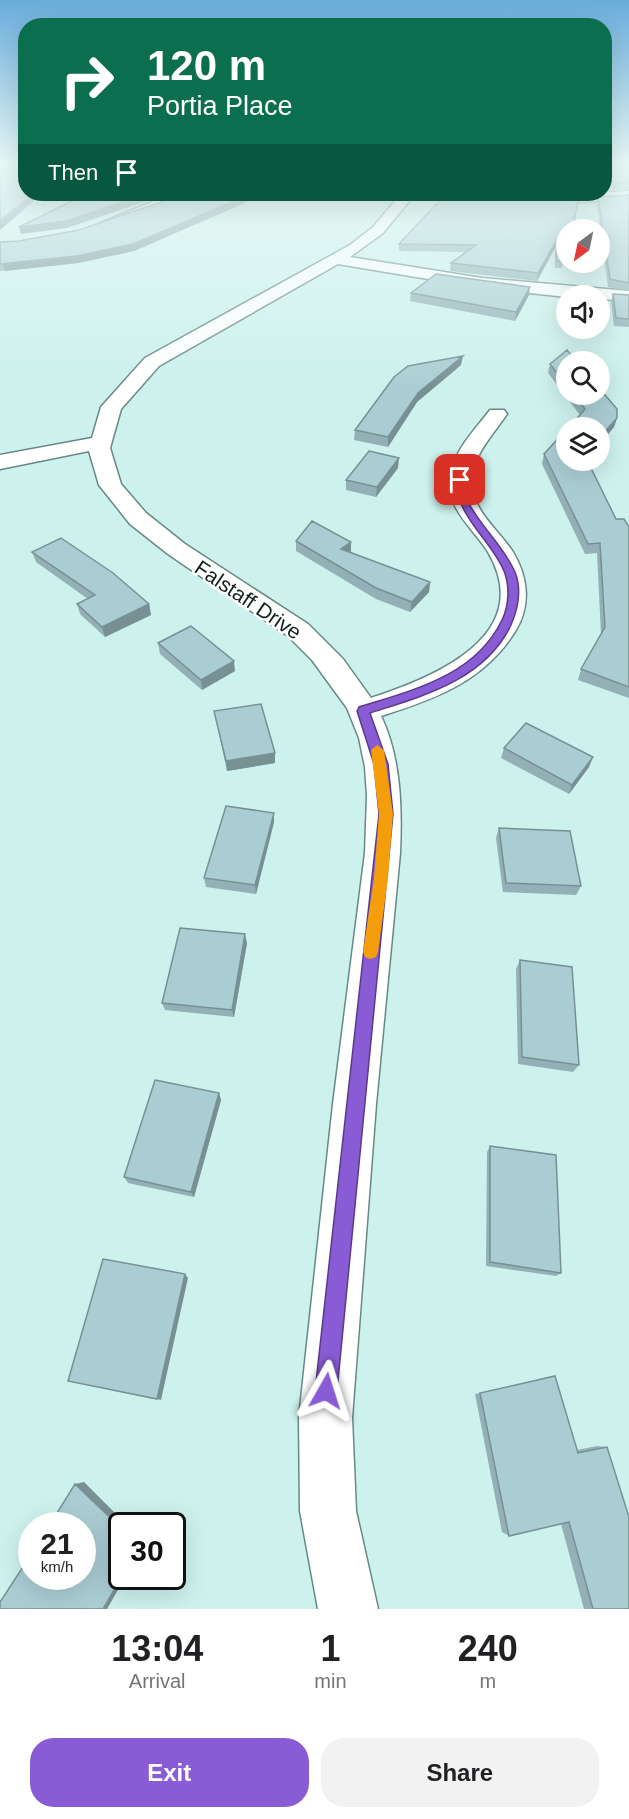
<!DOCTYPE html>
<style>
body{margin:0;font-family:Arial,sans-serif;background:#f2f2f2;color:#202124;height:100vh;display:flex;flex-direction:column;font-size:22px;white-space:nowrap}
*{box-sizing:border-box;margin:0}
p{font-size:20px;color:#757577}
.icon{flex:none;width:33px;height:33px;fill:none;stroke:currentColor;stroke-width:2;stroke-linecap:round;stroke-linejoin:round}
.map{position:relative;height:1609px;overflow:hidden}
.sheet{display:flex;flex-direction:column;background:#fff;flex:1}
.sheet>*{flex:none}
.banner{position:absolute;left:18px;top:18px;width:594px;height:183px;border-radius:24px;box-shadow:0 6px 24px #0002;background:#0b6e4f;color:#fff;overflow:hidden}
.needle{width:39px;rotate:213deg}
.tools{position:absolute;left:556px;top:219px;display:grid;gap:12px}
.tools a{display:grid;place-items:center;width:54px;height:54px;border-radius:50%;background:#fff;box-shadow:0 6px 24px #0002;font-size:30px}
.speed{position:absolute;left:18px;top:1512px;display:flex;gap:12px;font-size:30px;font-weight:700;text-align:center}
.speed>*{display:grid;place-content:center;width:78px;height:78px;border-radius:50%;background:#fff;box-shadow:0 6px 24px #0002;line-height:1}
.speed small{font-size:15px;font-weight:400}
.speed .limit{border:3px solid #111;border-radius:9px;background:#fff;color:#111}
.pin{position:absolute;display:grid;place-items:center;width:51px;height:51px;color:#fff;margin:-26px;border-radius:12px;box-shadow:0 3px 9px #0006}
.me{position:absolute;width:66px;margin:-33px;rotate:6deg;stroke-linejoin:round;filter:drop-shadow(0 0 4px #0008)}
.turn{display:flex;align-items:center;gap:21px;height:126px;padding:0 30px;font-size:27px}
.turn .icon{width:78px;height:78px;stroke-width:2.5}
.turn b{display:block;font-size:42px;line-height:51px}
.then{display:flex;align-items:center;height:57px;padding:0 30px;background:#0003;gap:12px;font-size:22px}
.eta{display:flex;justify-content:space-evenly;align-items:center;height:102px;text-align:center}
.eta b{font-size:36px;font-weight:600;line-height:42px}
.primary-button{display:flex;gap:12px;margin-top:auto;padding:12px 30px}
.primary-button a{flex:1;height:69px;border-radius:24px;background:#895bd5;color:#fff;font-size:24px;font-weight:600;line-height:69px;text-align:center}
.primary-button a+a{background:#f2f2f2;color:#202124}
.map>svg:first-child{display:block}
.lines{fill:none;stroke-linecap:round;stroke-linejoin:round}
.minor-casing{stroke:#678985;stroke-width:3}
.minor{fill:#fff;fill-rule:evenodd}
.wall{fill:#92b0b5}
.shaded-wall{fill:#779094}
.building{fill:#aacdd3;stroke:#779094;stroke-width:1.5}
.route{fill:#895bd5;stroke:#593b8a;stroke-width:1.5}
.slow{fill:#f59e0b}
.labels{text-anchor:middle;stroke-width:5;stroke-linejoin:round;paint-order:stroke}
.street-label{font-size:21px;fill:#12201e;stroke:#fff}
</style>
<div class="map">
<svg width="629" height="1609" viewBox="0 0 629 1609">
<rect width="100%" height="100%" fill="#cdf1ed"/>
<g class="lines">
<defs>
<path id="minor" d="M629 191V199L567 203 492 198 485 194 567 195Z
M171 194H189L113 226 108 227 101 223Z
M401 194H415L383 233 350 257 482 278 629 291V301L600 299V296L567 297 482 288 338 264 159 366 121 409 110 448 121 484 146 513 185 544 308 624 343 659 371 698C433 678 537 636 488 552 474 529 448 511 450 481 451 453 474 431 490 410H504L507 414C493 435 472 455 472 482 472 511 498 529 513 552 528 577 531 605 516 630 485 681 435 699 381 716 401 758 402 807 400 853L376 1104 352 1418 356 1511 378 1609H318L300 1511 299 1418 333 1104 365 853 367 796 365 767 359 738 347 708 312 660 288 636 168 554 130 524 99 485 89 451 0 469V455L92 438 101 407 145 358 350 245 373 227Z"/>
</defs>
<use href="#minor" class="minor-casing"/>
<use href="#minor" class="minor"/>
</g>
<path class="wall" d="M604 164H629V189L604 190Z
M182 194H289L285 195 265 194 134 251 78 263 0 271V242L19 241 79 230 173 198Z
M493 194 567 248 562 268H555V248L537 281 450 271 451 263 466 252 399 251V244Z
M629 195V291L608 287 597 203 598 197Z
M411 293 529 295 515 321 410 301Z
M613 294 629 295V327L614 326 611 302Z
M567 362V394H600L617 418 614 427 600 444V428L580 415 548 373 550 364Z
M461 365 417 402 388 447 354 440 355 430Z
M544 454 616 519 629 527V698L578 680 581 669 601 634 597 553 585 554 542 464Z
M398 468 376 497 346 490V480Z
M296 541 351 542V552L430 582 429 592 410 612 376 599 296 551Z
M32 552 149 604 151 615 105 637 80 614 77 604 88 599 36 562Z
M158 643 235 671 202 690 160 654Z
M214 711 275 763 227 771Z
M504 748 589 767 569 794 501 758Z
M274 813V822L256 894 206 887 204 878Z
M499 828 581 886 576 895 503 892 496 838Z
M247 943 234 1017 165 1010 162 1003Z
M520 960 579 1065 573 1072 518 1064 516 969Z
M219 1093 221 1100 194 1197 128 1183 124 1177Z
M490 1146 561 1273 556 1276 486 1266 487 1152Z
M555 1376 577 1450 597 1446 607 1447 629 1609H584L561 1524 509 1536 502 1532 475 1394Z"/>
<path class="shaded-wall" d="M33 194H42L0 230V221Z
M146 194H167L67 228 21 234 19 227Z
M250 194H265L134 251 78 263 5 271 3 264Z
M556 241 555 248 537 281 538 273Z
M530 287 529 295 515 321 516 312Z
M463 356 461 365 417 402 388 447V437L418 393Z
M617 418 614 427 600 444V437Z
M399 458 398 468 376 497 377 487Z
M351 542V552L341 549Z
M430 582 429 592 410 612 412 602Z
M149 604 151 615 105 637 102 627Z
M234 661 235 671 202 690 201 680Z
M275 753V763L227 771 226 761Z
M593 757 589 767 569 794 572 785Z
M274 813V822L256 894 255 885Z
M245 934 247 943 234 1017 232 1010Z
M219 1093 221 1100 194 1197 191 1192Z
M185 1274 188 1278 161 1400 157 1399Z
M84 1482 128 1526H122V1529L75 1484Z
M122 1576H126L107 1609H103Z"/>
<path class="building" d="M0 164H26V194H33L0 221Z
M604 164H629V182L604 184Z
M86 194H146L66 221 19 227Z
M182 194H250L133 244 77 256 0 264V242L19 241 79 230 173 198Z
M446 194H493L579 198 572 230H567V247L564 261H557L556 241 538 273 451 263 476 245 399 244Z
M629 195V283L610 279 598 197Z
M436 274 530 287 516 312 411 293Z
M613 294 629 295V319L616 318Z
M567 350 577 362H567V386L550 364Z
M463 356 418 393 388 437 355 430 394 377 408 366Z
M600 389 617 409V418L600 437V428H569L585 409 574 394H600Z
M567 429V460H587L616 519H624L629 527V687L581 669 605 627 600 543 588 544 544 454Z
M369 451 399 458 377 487 346 480Z
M312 521 351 542 341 549 430 582 412 602 376 588 296 541Z
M61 538 113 573 149 604 102 627 77 604 95 595 32 552Z
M191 626 234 661 201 680 158 643Z
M261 704 275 753 226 761 214 711Z
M526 723 593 757 572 785 504 748Z
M226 806 274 813 255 885 204 878Z
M499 828 570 831 581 886 506 883Z
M180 928 245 934 232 1010 162 1003Z
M520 960 572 967 579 1065 522 1057Z
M155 1080 219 1093 191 1192 124 1177Z
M490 1146 556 1155 561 1273 490 1262Z
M103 1259 185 1274 157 1399 68 1381Z
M555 1376 578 1453 607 1447 629 1517V1609H593L569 1522 509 1536 480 1393Z
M75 1484 122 1529V1576L103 1609H0V1602L32 1553V1576H82V1526H49Z"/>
<linearGradient id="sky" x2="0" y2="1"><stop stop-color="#69acdb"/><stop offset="0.42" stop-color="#e8f9f7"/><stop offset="1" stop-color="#e8f9f7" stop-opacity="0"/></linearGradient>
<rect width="629" height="389" fill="url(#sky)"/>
<path class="route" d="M460 477 465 480C467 488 467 499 471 507 484 530 504 547 515 572 522 590 518 609 511 625 485 680 423 696 370 713L388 764 393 814 337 1391 334 1398 326 1402 318 1398 315 1391 379 814 374 764 357 711 359 707C413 690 475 676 502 620 509 606 510 586 504 571 494 547 473 530 462 506 458 499 458 488 456 480Z"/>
<path class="slow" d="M377 745 384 750 393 814 388 878 378 952 376 957 370 959 365 957 363 952 374 878 379 814 371 750Z"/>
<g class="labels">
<g class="street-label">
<text transform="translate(248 600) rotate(34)" y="7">Falstaff Drive</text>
</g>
</g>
</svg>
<div class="tools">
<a><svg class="needle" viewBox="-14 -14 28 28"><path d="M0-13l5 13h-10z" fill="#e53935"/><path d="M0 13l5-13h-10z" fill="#757577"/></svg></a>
<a><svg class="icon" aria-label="sound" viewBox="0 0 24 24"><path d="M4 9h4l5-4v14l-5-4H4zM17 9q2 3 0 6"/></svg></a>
<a><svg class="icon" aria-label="search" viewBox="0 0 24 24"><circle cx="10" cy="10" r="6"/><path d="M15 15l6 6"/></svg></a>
<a><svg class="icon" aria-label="layers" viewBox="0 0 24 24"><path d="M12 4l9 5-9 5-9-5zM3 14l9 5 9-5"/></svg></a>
</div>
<div class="speed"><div>21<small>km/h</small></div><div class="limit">30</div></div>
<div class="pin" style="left:460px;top:480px;background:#d93025"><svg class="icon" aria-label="arrive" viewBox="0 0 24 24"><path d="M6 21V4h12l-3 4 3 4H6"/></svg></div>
<svg class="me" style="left:326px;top:1391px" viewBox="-20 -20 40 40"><path d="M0-17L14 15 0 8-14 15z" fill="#895bd5" stroke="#fff" stroke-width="4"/></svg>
<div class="banner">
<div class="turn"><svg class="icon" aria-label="right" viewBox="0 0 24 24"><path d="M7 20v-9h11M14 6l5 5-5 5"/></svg><div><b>120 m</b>Portia Place</div></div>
<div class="then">Then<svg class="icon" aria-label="arrive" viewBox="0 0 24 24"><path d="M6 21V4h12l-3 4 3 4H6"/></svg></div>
</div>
</div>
<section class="sheet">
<div class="eta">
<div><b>13:04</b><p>Arrival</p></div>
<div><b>1</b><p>min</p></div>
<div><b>240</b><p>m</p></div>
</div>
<div class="primary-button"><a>Exit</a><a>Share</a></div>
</section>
